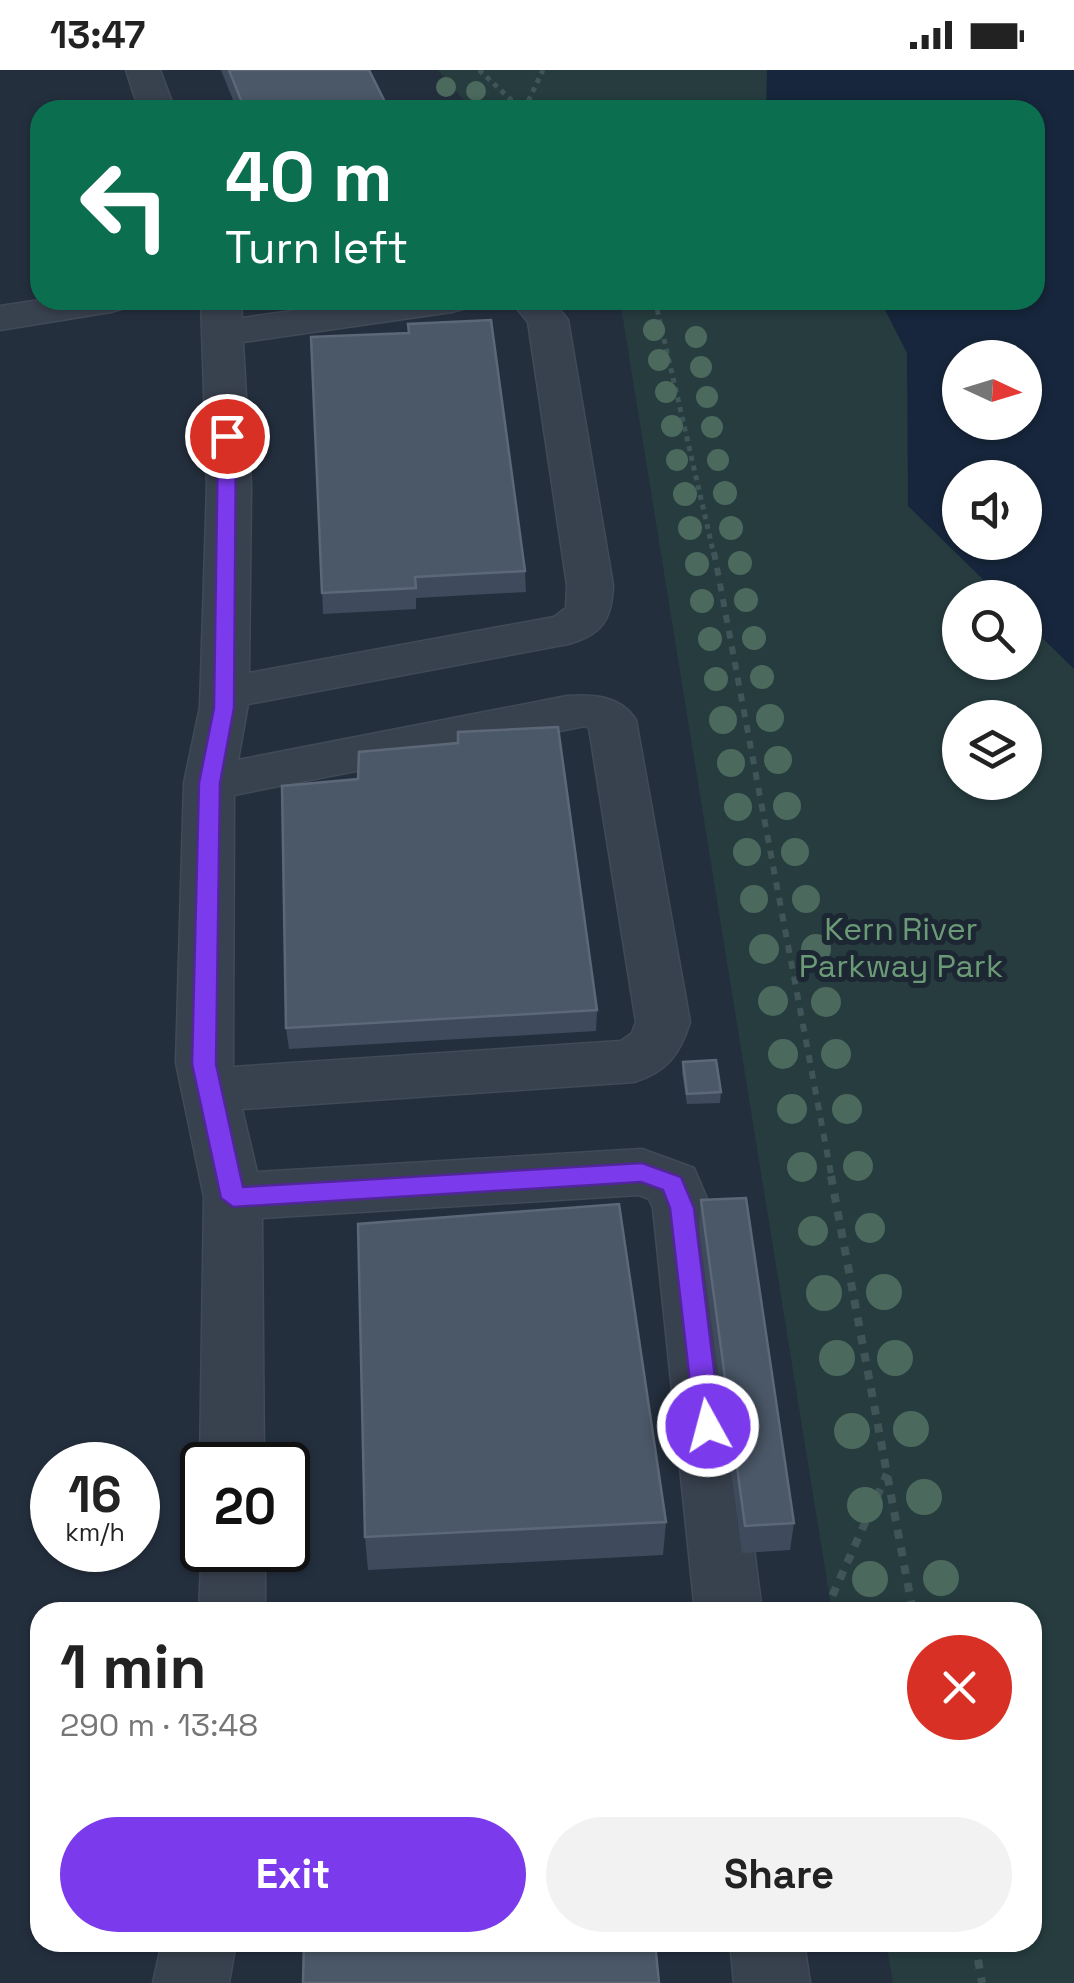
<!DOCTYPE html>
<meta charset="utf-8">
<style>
body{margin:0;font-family:"Space Grotesk",sans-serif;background:#f2f2f2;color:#222;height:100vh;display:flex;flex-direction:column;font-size:38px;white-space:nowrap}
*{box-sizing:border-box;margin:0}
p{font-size:32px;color:#767676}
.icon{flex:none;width:55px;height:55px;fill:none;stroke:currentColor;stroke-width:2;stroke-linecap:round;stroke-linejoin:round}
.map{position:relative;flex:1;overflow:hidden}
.side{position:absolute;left:30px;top:1532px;width:1012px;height:350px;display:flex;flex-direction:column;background:#fff;border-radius:30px;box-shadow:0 2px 8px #0004}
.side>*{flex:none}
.hud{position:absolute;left:30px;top:30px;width:1015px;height:210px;border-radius:30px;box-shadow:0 2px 8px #0004;background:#0b6e4f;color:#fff;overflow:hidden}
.needle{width:65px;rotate:94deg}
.fabs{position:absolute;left:942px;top:270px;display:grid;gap:20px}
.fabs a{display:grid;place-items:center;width:100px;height:100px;border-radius:50%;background:#fff;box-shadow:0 2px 8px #0004;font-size:50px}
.speed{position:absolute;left:30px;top:1372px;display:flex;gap:20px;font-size:50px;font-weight:700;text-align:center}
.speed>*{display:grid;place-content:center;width:130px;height:130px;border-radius:50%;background:#fff;box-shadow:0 2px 8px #0004;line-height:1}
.speed small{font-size:25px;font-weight:400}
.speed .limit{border:5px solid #111;border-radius:15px;background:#fff;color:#111}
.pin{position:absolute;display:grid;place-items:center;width:85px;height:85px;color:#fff;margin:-42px;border:5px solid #fff;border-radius:50%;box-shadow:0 2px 10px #0007}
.me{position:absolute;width:110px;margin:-55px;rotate:353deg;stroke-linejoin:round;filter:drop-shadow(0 0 8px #0008)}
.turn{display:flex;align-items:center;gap:35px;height:210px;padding:0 30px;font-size:45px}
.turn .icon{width:130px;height:130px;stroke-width:2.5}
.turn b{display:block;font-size:70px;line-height:85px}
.round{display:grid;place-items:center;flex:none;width:105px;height:105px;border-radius:52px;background:#f2f2f2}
.overview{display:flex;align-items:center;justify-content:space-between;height:170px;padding:0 30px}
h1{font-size:60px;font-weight:700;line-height:75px}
.button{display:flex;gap:20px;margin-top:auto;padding:20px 30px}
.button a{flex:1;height:115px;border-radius:60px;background:#7c3aed;color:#fff;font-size:40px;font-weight:700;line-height:115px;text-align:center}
.button a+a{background:#f2f2f2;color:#222}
.status{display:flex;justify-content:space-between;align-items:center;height:70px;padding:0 50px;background:#fff;direction:ltr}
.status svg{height:28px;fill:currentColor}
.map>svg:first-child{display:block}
.green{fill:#263c3f;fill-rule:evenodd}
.water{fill:#17263c;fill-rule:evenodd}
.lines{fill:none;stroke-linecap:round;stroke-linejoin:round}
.minor-casing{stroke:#414a57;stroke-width:3}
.path-far2{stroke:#3f5557;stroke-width:5;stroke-dasharray:5 5;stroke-linecap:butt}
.path-far1{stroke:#3f5557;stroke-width:6;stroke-dasharray:8 8;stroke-linecap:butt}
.path{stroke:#3f5557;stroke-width:8;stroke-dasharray:9 9;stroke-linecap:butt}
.minor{fill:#38414e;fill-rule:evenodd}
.tree{fill:#4b6a5d}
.wall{fill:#3f4b5c}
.building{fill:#4b5868;stroke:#5c6777;stroke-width:2.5}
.route{fill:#7c3aed;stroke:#51269a;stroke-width:2.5}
.labels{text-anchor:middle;stroke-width:10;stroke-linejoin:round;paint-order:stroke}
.park-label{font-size:32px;fill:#6b9a76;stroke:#1d2633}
</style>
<div class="status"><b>13:47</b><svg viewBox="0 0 49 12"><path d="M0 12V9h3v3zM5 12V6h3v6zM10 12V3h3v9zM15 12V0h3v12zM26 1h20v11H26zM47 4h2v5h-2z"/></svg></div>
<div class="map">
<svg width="1074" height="1913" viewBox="0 0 1074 1913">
<rect width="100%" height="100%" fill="#242f3e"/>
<path class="green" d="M438 0H1074V1913H893L886 1873 1032 1872V1542H832L620 230H1035V40H472ZM960 288H1025V352H960ZM960 408H1025V472H960ZM960 528H1025V592H960ZM960 648H1025V712H960Z"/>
<path class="water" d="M767 0H1074V599L1025 551V528L1001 527 908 436 907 283 880 230H1035V40H766ZM960 288H1025V352H960ZM960 408H1025V472H960Z"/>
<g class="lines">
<defs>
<path id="minor" d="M126 0H160L175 40H139Z
M40 230H131L125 238 111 242 0 260V236Z
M201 230H241L242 248 369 230H472L466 238 452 242 243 272 251 416 249 603 554 547 566 538 567 515 528 252 510 230H552L568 250 613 515C612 549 602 565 568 574L248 634 238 690 567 626C593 624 621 626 636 650L690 952C680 984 667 1002 634 1012L242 1039 257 1102 642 1079 694 1098 711 1138 762 1542H695L653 1138 649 1129 639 1125 262 1148 264 1395H202V1400L200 1395 204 1127 176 993 184 713 200 637 207 416ZM585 656 589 658 636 952 632 963 621 971 233 997 234 725Z
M202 1472V1480H265V1542H199Z
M162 1872H236L229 1913H153Z
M730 1872H804L810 1913H734Z"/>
</defs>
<use href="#minor" class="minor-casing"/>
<path class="path-far2" d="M479 0 522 40
M524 40 543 0
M655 230 714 485"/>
<path class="path-far1" d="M714 482 832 1109"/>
<path class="path" d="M831 1106 913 1542
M825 1542 887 1404
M975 1872 982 1913"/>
<use href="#minor" class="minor"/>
</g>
<g class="tree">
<circle cx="446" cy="17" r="10"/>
<circle cx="476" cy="21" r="10"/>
<circle cx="654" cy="260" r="11"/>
<circle cx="696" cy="267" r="11"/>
<circle cx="659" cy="290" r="11"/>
<circle cx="701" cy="297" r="11"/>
<circle cx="666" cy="322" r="11"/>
<circle cx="707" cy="327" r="11"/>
<circle cx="672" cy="356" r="11"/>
<circle cx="712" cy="357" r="11"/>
<circle cx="677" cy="390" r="11"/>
<circle cx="718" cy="390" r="11"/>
<circle cx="725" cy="423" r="12"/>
<circle cx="685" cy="424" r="12"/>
<circle cx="690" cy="458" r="12"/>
<circle cx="731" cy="458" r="12"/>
<circle cx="740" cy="493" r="12"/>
<circle cx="697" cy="494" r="12"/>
<circle cx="746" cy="530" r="12"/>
<circle cx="702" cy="531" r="12"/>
<circle cx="754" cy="568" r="12"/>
<circle cx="710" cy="569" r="12"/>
<circle cx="762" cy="607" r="12"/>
<circle cx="716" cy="609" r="12"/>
<circle cx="770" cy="648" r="14"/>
<circle cx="723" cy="650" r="14"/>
<circle cx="778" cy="690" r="14"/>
<circle cx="731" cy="693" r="14"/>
<circle cx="787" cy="736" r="14"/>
<circle cx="738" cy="737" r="14"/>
<circle cx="747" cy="782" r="14"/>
<circle cx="795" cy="782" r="14"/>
<circle cx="754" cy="829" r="14"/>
<circle cx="806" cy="829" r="14"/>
<circle cx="764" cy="879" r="15"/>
<circle cx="816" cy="879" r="15"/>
<circle cx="773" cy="931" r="15"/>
<circle cx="826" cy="932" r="15"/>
<circle cx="783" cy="984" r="15"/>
<circle cx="836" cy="984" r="15"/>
<circle cx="792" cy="1039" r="15"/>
<circle cx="847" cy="1039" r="15"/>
<circle cx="858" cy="1096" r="15"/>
<circle cx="802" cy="1097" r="15"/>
<circle cx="870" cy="1158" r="15"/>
<circle cx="813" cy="1161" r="15"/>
<circle cx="884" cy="1222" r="18"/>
<circle cx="824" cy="1223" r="18"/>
<circle cx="837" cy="1288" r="18"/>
<circle cx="895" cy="1288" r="18"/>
<circle cx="911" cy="1359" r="18"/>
<circle cx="852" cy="1361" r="18"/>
<circle cx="924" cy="1427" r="18"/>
<circle cx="865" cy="1435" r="18"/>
<circle cx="941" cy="1508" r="18"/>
<circle cx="870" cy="1509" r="18"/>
</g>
<path class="wall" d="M221 0H369L389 40H237Z
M311 267 525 501 526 522 416 528V539L323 544Z
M597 940 596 961 289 979 286 958Z
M683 992 721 1022 720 1033 687 1034 682 1002Z
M701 1130 794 1453 790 1480 742 1483 699 1159Z
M666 1452 663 1485 368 1500 365 1467Z"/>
<path class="building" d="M229 0H369L389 40H245Z
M491 250 525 501 415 507 416 518 322 523 311 267 409 263 408 254Z
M558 657 597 940 286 958 282 716 358 709 359 682 458 673V662Z
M716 990 721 1022 687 1024 683 992Z
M746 1128 794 1453 745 1456 701 1130Z
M619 1134 666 1452 365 1467 358 1154Z
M304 1872H655L659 1913H303Z"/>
<path class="route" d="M227 360 236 366 234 638 220 713 216 994 243 1117 642 1093 681 1107 694 1138 721 1356 717 1364H699L695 1356 670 1138 663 1120 641 1112 233 1137 221 1128 192 994 199 713 214 638 218 366Z"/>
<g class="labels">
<g class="park-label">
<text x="901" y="870">Kern River<tspan x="901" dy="37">Parkway Park</tspan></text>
</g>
</g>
</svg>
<div class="fabs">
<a><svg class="needle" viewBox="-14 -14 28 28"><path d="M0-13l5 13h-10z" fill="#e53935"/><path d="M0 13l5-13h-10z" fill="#767676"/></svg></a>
<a><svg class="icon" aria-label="sound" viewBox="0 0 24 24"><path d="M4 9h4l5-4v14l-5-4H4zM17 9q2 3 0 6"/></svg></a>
<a><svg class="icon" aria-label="search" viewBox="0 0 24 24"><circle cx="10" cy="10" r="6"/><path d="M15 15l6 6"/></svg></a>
<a><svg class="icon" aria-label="layers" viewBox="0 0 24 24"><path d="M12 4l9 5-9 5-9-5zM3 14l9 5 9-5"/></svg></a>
</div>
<div class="speed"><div>16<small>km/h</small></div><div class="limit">20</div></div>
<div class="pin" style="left:227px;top:366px;background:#d93025"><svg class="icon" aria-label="arrive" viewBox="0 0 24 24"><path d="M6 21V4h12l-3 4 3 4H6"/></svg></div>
<svg class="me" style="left:708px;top:1356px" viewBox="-20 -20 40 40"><circle r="17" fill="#7c3aed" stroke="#fff" stroke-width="3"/><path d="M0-11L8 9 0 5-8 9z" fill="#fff"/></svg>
<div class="hud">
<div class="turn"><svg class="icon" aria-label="left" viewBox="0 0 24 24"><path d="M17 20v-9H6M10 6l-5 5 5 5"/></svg><div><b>40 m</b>Turn left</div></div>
</div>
<section class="side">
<div class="overview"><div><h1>1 min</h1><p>290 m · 13:48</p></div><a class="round" style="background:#d93025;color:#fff"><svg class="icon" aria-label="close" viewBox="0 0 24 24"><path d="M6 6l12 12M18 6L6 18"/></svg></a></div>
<div class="button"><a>Exit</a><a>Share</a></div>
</section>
</div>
